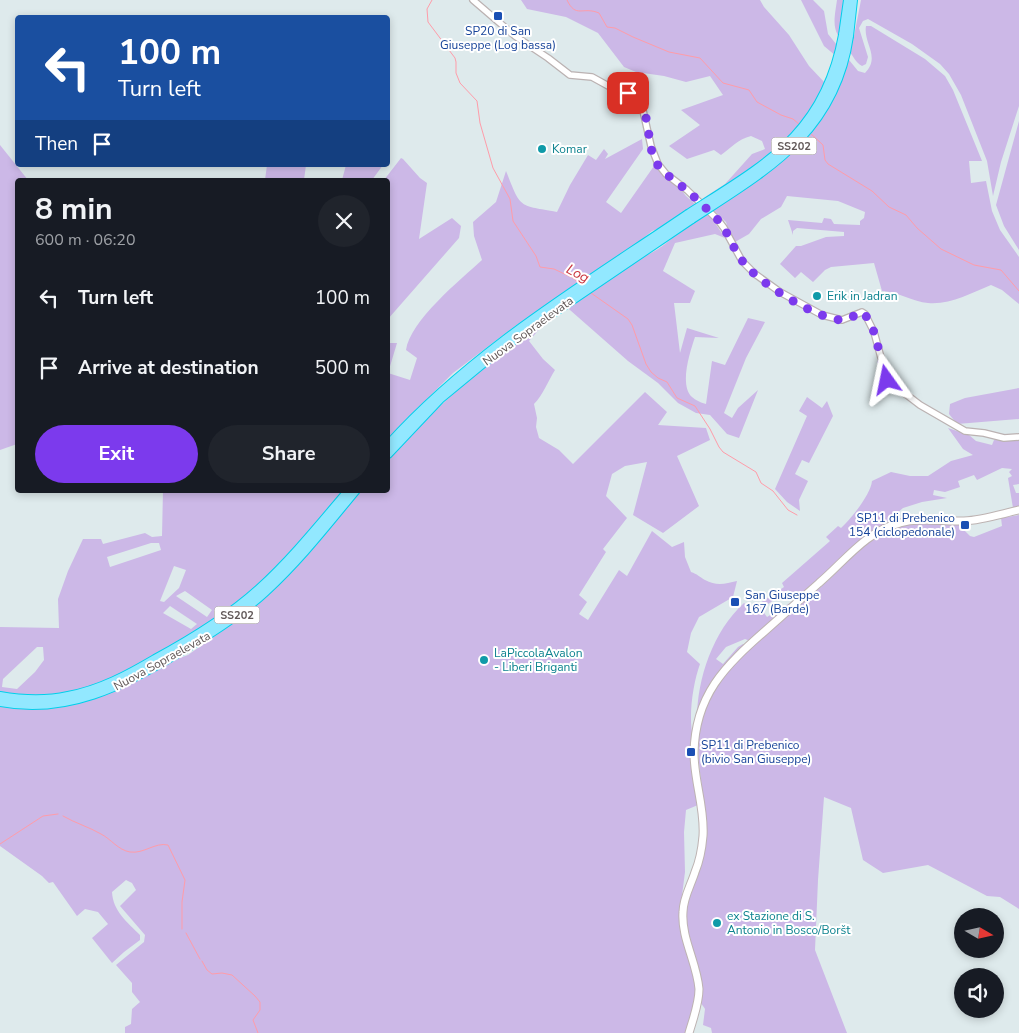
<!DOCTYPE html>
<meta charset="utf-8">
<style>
body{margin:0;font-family:"Nunito Sans",sans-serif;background:#20242c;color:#f1f3f6;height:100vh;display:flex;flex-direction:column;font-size:19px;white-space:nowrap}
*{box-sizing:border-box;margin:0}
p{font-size:16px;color:#9ea1a6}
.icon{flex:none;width:28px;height:28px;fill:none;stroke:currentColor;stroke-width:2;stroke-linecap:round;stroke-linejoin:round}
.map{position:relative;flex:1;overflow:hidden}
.sheet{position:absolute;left:15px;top:178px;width:375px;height:315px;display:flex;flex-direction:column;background:#171b24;border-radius:5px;box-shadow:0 2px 8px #0003}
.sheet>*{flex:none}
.hud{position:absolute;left:15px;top:15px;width:375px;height:152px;border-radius:5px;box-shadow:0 2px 8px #0003;background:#1a4fa0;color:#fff;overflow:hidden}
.needle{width:32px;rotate:99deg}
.tools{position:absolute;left:954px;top:908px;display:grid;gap:10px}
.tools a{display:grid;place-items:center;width:50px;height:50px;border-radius:50%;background:#171b24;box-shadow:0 2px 8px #0003;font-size:25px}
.pin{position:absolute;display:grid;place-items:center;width:42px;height:42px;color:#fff;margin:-21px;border-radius:10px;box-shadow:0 2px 8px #0006}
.me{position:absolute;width:55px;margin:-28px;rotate:348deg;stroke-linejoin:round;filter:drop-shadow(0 0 4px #0008)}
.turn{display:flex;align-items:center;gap:18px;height:105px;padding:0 20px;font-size:22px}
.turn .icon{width:65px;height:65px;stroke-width:2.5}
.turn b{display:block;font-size:35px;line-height:42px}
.then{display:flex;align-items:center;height:48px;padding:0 20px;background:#0003;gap:10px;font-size:19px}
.round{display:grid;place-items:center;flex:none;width:52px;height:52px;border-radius:26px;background:#20242c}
.overview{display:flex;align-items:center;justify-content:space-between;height:85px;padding:0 20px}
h1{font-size:30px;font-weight:700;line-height:38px}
.button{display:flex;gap:10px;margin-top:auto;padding:10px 20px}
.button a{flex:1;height:58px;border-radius:30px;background:#7c3aed;color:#fff;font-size:20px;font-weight:700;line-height:58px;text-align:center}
.button a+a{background:#20242c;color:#f1f3f6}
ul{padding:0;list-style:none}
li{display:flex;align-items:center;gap:15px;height:70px;padding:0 20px}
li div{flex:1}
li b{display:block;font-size:19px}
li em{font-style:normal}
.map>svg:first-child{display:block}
.green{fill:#ccb8e7;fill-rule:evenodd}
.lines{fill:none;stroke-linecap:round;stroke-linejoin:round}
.stream{stroke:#ff9ca9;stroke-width:1}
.tertiary-casing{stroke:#bbb2b2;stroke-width:8}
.secondary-casing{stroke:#bdb3b2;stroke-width:9}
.trunk-casing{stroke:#00d0eb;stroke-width:10}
.tertiary{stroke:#fff;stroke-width:5.5}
.secondary{stroke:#fff;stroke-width:7}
.trunk{stroke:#92e8ff;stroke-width:8}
.trunk-bridge-casing{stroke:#00d0eb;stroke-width:10;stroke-linecap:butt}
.trunk-bridge{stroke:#92e8ff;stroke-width:8}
.route{stroke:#7c3aed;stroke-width:9;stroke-dasharray:0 16.2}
.transit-dot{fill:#1a4fb4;stroke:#fff;stroke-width:2}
.culture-dot{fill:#0f9aa8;stroke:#fff;stroke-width:2}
.labels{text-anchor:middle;stroke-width:4;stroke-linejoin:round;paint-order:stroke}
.shield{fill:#fff;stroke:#908a8a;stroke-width:1}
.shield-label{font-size:11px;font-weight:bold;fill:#615858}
.transit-label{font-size:12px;fill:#164399;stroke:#fff;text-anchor:start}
.culture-label{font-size:12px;fill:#0d838f;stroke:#fff;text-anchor:start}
.street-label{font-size:12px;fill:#615858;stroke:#fff}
.water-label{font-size:14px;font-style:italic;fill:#cb363f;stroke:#fff}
</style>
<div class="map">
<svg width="1019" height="1033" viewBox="0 0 1019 1033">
<rect width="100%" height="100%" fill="#deeaec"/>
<path class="green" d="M521 0H760L764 7 789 35 809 66 826 84 836 56 824 46 801 0H813L824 11 828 34 858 71 865 73C881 57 863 43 866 26H871L925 59 945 76 953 90 982 161H969L971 183 986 181 992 211 1000 230 1019 257V304L1002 290 991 285C971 293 950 305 928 303 913 302 899 292 882 291L874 263 831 267 825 270 813 282 801 272 795 278 780 264 796 246H801L826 237 844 236V232L797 228 793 231V235L788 220 822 223 824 218 831 219 834 224 860 225V221L864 218 865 212 838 201 787 196 781 207 761 219 749 234 735 242 729 232 726 222 702 199 725 184 752 154 765 149 762 141 751 136C738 139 731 148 721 155L714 150 687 159 669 146 700 125 681 110 723 95 710 76 686 82 664 76 636 72 624 67 598 33 566 17 527 9Z
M837 0H844L839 35 854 36 861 0H1019V106L1001 162 993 196 987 161 961 95 949 74 940 64 912 44 868 19 863 21 859 28 868 57 866 64 862 66C855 62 854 57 849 51 832 30 833 27 837 0Z
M1019 121V250L1004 226 996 205Z
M642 139 643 149 606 202 621 213 654 166 671 177 686 196 713 220 725 238 715 234 675 243 663 271 695 291 690 303H674L680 353 687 328 719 338 695 337C690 352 679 385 692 397 695 400 702 403 706 404L712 361 725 365 748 318 765 322 746 358 724 413 732 418 738 408 758 390 739 438 727 434 710 415 696 413 678 403 658 383 628 361 562 303 529 341 543 359 555 370C548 381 543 395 534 404L537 418 536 427 539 438 559 450 573 464 645 392 667 412 658 425 706 428 710 440 677 456 699 506 663 533 633 515 647 462 625 466 612 474 606 496 627 518 603 549 606 552 579 595 587 602 579 614 588 620 619 570 627 576 652 531 672 547 684 542 685 557 691 572C697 574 700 577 705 580 716 586 725 584 737 581L733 597 699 617 691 633 687 652 700 664C693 683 688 717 693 737L698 805 686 810 684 832 685 872 680 911 697 995 686 1033H125V1027L131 1024 132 1009 140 1002 132 992V983L116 965 144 942 145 935 120 906 136 890 132 883 126 880 112 892C113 911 127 922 140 935V940L124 952 112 963 92 938 108 924 98 912 85 909 77 916 53 882 49 883 42 876 0 846V705L28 709H48L44 695H29L0 692V627L59 628 58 599 68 571 83 539H101L103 544 145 533 152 537 162 536 163 490H388V461C429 414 474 372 525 337L518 324 453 373 388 438V343H397L388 373 410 380 417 358 406 350C410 321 460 280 482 260L474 236 473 222 496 202 506 171C521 209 518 205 557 212L570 185 588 155 596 160 604 149 608 154 605 159ZM686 211 692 219C677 233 662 251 641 257 631 260 620 260 610 262L634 246 652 231 663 227ZM307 533 318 543 275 587 242 617 188 655 174 660 147 675 141 664 204 627 224 610 236 604 263 580ZM151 543H159L161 550 110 567 107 557ZM174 566 186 570 179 588 164 602 160 601ZM185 591 212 610 207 617 176 596ZM170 606 197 624 191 629 163 613ZM37 647H43L44 660 35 672 17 689 2 687 3 679Z
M0 145 28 180H18L17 444 0 450Z
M401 158 403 159 420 178 427 183 419 239 452 218 461 226 459 238 388 319V180H384Z
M267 165H306L304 180H265Z
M346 165H383L372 180H342Z
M1019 388V419L957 424 949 414 950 404 965 398Z
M807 397 822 408 827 401 833 416 809 463 802 460 795 474 808 481 799 500 800 511 787 502 775 489 807 416 799 411Z
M948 428 969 435 976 441 992 445 994 440 1019 441V484L1013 485 1016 493H1019V507L1013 508 1008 478 1012 476 1009 472 1012 469 1002 468 977 480 974 475 958 481 960 487 945 492 934 490 933 495 947 498 922 502 903 508 799 598 788 590 761 609 767 617 790 603H794L750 641 745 639 726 647 716 659 723 664 738 647 743 644 746 645 734 656 697 719C697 679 713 631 744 603L751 609 784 587 782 583 830 541 826 537 838 526 841 528C851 519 871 494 872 481L891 472 910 476H928L951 461 973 455 963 449Z
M1019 515V909L1000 897 987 896 928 865 883 873 863 860 851 808 824 797 818 880 815 950 847 1033H712L711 1028 703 1025 705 1009C704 1007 702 1005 701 1003 697 997 701 985 700 977 695 953 683 929 687 903 691 885 702 869 705 850 712 801 687 758 705 708 711 692 722 676 734 663 741 655 751 648 759 641 783 619 809 598 833 576 851 559 867 538 891 529 913 521 936 523 958 524L970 536 974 537 1002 526 1001 518Z"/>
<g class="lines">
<path class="stream" d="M432 0 427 9 428 22 455 58 456 62V73L460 83 477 101 480 123 493 168 510 199 513 221 536 256 540 267 554 269 573 278 580 284
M567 0C576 19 582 6 599 13L607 27 615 28 633 37 669 52 700 58 723 83 749 90 757 102 781 115 793 119 800 125
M809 132 823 145 825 160 828 164 872 191 889 207 906 215 917 228 941 249 974 265 1001 270 1019 291
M591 293 628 319 632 325 646 364 651 372 658 378 667 382 677 398 695 406 710 429 719 447 723 452 756 472 761 483 773 491 788 510 797 515
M63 816C75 823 89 827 101 834 111 839 118 850 130 852 144 854 155 842 168 845L185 880 182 902V929
M0 844 43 816 58 814
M186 933 200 959
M202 961 207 970 212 974 222 973 232 975 255 996 260 1002V1010L253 1020 258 1033"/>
<defs>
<path id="tertiary" d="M473 0 515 36 548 58 570 75 592 77 612 88 634 95 639 100 642 106 651 146 658 164 666 174 687 190 718 220 724 228 742 261 755 274 780 292 822 315 842 320 862 312 865 314 874 332 889 387 903 392 920 405 965 431 984 433 1004 438 1019 437"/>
<path id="secondary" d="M689 1033C693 1019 699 1004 699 989 697 963 681 938 683 912 683 898 691 885 695 872 700 860 702 848 703 836 705 808 694 781 694 753 695 695 725 666 765 631 783 615 801 599 819 583 844 562 866 531 900 523 921 517 942 522 964 521 982 520 1001 514 1019 510"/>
<path id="trunk" d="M843 35 848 0
M849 36 853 0
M388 445C474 350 582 286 688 214
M388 454 440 399 503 347 692 219
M0 696C23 700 45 701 68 696 100 690 128 675 155 659 192 639 228 617 259 589 292 559 320 524 349 490
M0 702C66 715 123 686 178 653 209 635 239 616 265 592 299 561 327 525 356 490"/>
</defs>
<use href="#tertiary" class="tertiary-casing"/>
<use href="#secondary" class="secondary-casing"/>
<use href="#trunk" class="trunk-casing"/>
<use href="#tertiary" class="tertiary"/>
<use href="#secondary" class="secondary"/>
<use href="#trunk" class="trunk"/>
<defs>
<path id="trunk-bridge" d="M688 214C766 164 825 134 843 35
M692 219C767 170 835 133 849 36"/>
</defs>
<use href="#trunk-bridge" class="trunk-bridge-casing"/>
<use href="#trunk-bridge" class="trunk-bridge"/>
</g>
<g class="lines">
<path class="route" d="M628 93C654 103 644 144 657 164 664 174 676 181 685 189 696 198 706 208 716 218 729 231 732 249 744 263 759 283 815 318 841 320 848 320 855 315 862 312L865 314 874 332 887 380"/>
</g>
<g class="transit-dot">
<rect x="493" y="11" width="10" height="10" rx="2.5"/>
<rect x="960" y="520" width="10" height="10" rx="2.5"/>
<rect x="730" y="597" width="10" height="10" rx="2.5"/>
<rect x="686" y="747" width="10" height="10" rx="2.5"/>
</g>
<g class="culture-dot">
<circle cx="542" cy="149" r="5"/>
<circle cx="817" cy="296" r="5"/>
<circle cx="484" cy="660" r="5"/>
<circle cx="717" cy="923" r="5"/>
</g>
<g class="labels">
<g class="shield">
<rect x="771.5" y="137.5" width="45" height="17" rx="4"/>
<rect x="214.5" y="606.5" width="45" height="17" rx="4"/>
</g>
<g class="shield-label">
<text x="794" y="150">SS202</text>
<text x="237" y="619">SS202</text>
</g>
<g class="transit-label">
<text x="498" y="35" text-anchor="middle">SP20 di San<tspan x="498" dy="14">Giuseppe (Log bassa)</tspan></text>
<text x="955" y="522" text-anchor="end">SP11 di Prebenico<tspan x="955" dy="14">154 (ciclopedonale)</tspan></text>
<text x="745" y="599">San Giuseppe<tspan x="745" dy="14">167 (Barde)</tspan></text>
<text x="701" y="749">SP11 di Prebenico<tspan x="701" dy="14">(bivio San Giuseppe)</tspan></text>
</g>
<g class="culture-label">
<text x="552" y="153">Komar</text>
<text x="827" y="300">Erik in Jadran</text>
<text x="494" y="657">LaPiccolaAvalon<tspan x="494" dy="14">- Liberi Briganti</tspan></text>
<text x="727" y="920">ex Stazione di S.<tspan x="727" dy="14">Antonio in Bosco/Boršt</tspan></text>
</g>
<g class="street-label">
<text transform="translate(528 331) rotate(-36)" y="4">Nuova Sopraelevata</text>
<text transform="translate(162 661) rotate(-29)" y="4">Nuova Sopraelevata</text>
</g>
<g class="water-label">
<text transform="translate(578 273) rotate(28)" y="5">Log</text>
</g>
</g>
</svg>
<div class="tools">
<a><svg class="needle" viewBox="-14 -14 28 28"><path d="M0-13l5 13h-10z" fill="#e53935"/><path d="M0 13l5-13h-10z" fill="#9ea1a6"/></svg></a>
<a><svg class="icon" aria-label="sound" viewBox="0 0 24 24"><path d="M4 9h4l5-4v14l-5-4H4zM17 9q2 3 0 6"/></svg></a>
</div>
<div class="pin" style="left:628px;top:93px;background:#d93025"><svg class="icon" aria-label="arrive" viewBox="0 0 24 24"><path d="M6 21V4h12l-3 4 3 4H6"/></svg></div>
<svg class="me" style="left:887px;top:380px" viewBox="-20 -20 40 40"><path d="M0-17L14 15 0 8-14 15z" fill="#7c3aed" stroke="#fff" stroke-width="4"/></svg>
<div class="hud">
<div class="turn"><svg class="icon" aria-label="left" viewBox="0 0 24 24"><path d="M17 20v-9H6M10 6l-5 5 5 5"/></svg><div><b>100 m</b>Turn left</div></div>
<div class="then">Then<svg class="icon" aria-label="arrive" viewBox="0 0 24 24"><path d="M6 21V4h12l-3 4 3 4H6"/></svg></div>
</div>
<section class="sheet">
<div class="overview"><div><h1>8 min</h1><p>600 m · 06:20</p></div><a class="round"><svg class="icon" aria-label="close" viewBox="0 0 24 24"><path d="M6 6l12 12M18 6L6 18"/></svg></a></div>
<ul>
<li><svg class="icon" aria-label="left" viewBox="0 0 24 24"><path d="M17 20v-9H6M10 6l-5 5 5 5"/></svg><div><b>Turn left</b></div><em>100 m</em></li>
<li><svg class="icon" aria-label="arrive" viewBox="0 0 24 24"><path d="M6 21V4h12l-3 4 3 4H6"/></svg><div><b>Arrive at destination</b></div><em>500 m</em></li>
</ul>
<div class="button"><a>Exit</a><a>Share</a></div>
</section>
</div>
